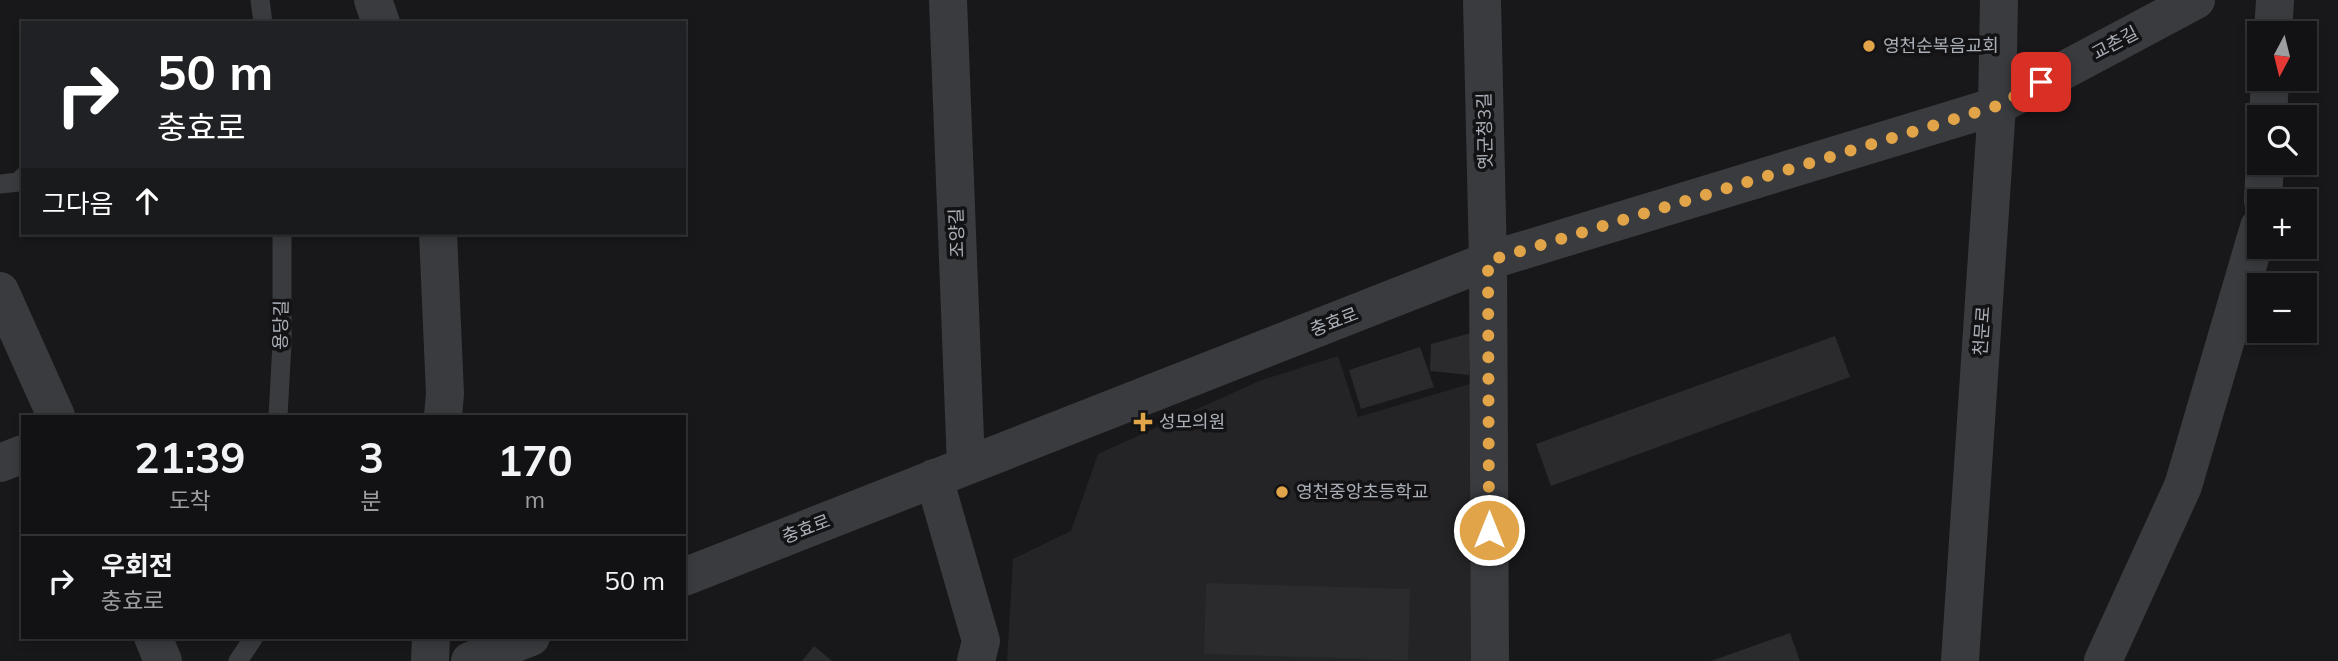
<!DOCTYPE html>
<html lang="ko">
<meta charset="utf-8">
<style>
body{margin:0;font-family:Mulish,"Noto Sans KR",sans-serif;background:#1f2022;color:#f1f3f6;height:100vh;display:flex;flex-direction:column;font-size:26px;white-space:nowrap}
*{box-sizing:border-box;margin:0}
p{font-size:23px;color:#9c9ea0}
.icon{flex:none;width:38px;height:38px;fill:none;stroke:currentColor;stroke-width:2;stroke-linecap:round;stroke-linejoin:round}
.map{position:relative;flex:1;overflow:hidden}
.drawer{position:absolute;left:21px;top:415px;width:665px;height:224px;display:flex;flex-direction:column;background:#121214;border-radius:0px;box-shadow:0 4px 10px #0003,0 0 0 2px #313234}
.drawer>*{flex:none}
.hud{position:absolute;left:21px;top:21px;width:665px;height:214px;border-radius:0px;box-shadow:0 4px 10px #0003,0 0 0 2px #313234;background:#202124;color:#fff;overflow:hidden}
.needle{width:46px;rotate:187deg}
.controls{position:absolute;left:2247px;top:21px;display:grid;gap:14px}
.controls a{display:grid;place-items:center;width:70px;height:70px;border-radius:0px;background:#121214;box-shadow:0 4px 10px #0003,0 0 0 2px #313234;font-size:35px}
.pin{position:absolute;display:grid;place-items:center;width:60px;height:60px;color:#fff;margin:-30px;border-radius:14px;box-shadow:0 4px 10px #0006}
.me{position:absolute;width:77px;margin:-38px;rotate:0deg;stroke-linejoin:round;filter:drop-shadow(0 0 5px #0008)}
.turn{display:flex;align-items:center;gap:24px;height:147px;padding:0 21px;font-size:32px}
.turn .icon{width:91px;height:91px;stroke-width:2.5}
.turn b{display:block;font-size:49px;line-height:60px}
.then{display:flex;align-items:center;height:66px;padding:0 21px;background:#0003;gap:14px;font-size:26px}
.eta{display:flex;justify-content:space-evenly;align-items:center;height:119px;text-align:center}
.eta b{font-size:42px;font-weight:700;line-height:49px}
ul{padding:0;list-style:none}
li{display:flex;align-items:center;gap:21px;height:91px;padding:0 21px;border-top:2px solid #313234}
li div{flex:1}
li b{display:block;font-size:26px}
li em{font-style:normal}
.map>svg:first-child{display:block}
.built{fill:#242427}
.building{fill:#2b2b2e}
.lines{fill:none;stroke-linecap:round;stroke-linejoin:round}
.service{stroke:#393b3e;stroke-width:19}
.minor{stroke:#393b3e;stroke-width:38}
.tertiary{stroke:#393b3e;stroke-width:38}
.route{stroke:#e1a448;stroke-width:12;stroke-dasharray:0 21.6}
.poi-dot{fill:#e1a448;stroke:#131315;stroke-width:2.5}
.labels{text-anchor:middle;stroke-width:7;stroke-linejoin:round;paint-order:stroke}
.street-label{font-size:18px;fill:#abb0b8;stroke:#131315}
.poi-label{font-size:18px;fill:#abb0b8;stroke:#131315;text-anchor:start}
</style>
<div class="map">
<svg width="2338" height="661" viewBox="0 0 2338 661">
<rect width="100%" height="100%" fill="#18181a"/>
<path class="built" d="M1338 356 1358 417 1480 381 1479 661H1007L1013 559 1071 531 1098 454 1259 381Z"/>
<path class="building" d="M1471 333 1469 375 1430 371 1431 344Z
M1835 336 1850 377 1551 486 1536 444Z
M1420 347 1434 387 1361 409 1349 370Z
M1206 583 1410 589 1408 660 1204 654Z
M1790 633 1800 661H1711Z
M814 646 832 661H802Z"/>
<g class="lines">
<path class="service" d="M260 0 263 23
M0 184 19 182 23 177
M278 416 282 344V233
M238 661 254 637"/>
<path class="minor" d="M373 0 381 23
M948 0 966 466
M1482 0 1488 261 1490 661
M2273 33 2275 0
M1997 106 2196 0
M2268 117 2270 79
M2263 201 2265 163
M438 233 445 394 443 416
M0 291 56 416
M0 463 23 454
M934 478 981 641 976 661
M153 637 163 661
M430 661 431 637
M2103 661 2183 486 2259 227"/>
<path class="tertiary" d="M684 577 1488 261 1997 106
M470 661 531 637
M1960 661 1997 106 1999 0"/>
</g>
<g class="lines">
<path class="route" d="M1489 530 1488 261 1997 106 2041 82"/>
</g>
<g class="poi-dot">
<circle cx="1869" cy="46" r="7"/>
<path d="M1139.5 411.5h7v7h7v7h-7v7h-7v-7h-7v-7h7z"/>
<circle cx="1282" cy="492" r="7"/>
</g>
<g class="labels">
<g class="street-label">
<text transform="translate(2115 43) rotate(-28)" y="6">교촌길</text>
<text transform="translate(1485 131) rotate(-91)" y="6">옛군청3길</text>
<text transform="translate(957 233) rotate(-92)" y="6">조양길</text>
<text transform="translate(1334 322) rotate(-21)" y="6">충효로</text>
<text transform="translate(281 325) rotate(-89)" y="6">용당길</text>
<text transform="translate(1982 331) rotate(-86)" y="6">천문로</text>
<text transform="translate(806 529) rotate(-21)" y="6">충효로</text>
</g>
<g class="poi-label">
<text x="1883" y="52">영천순복음교회</text>
<text x="1159" y="428">성모의원</text>
<text x="1296" y="498">영천중앙초등학교</text>
</g>
</g>
</svg>
<div class="controls">
<a><svg class="needle" viewBox="-14 -14 28 28"><path d="M0-13l5 13h-10z" fill="#e53935"/><path d="M0 13l5-13h-10z" fill="#9c9ea0"/></svg></a>
<a><svg class="icon" aria-label="search" viewBox="0 0 24 24"><circle cx="10" cy="10" r="6"/><path d="M15 15l6 6"/></svg></a>
<a>+</a>
<a>−</a>
</div>
<div class="pin" style="left:2041px;top:82px;background:#d93025"><svg class="icon" aria-label="arrive" viewBox="0 0 24 24"><path d="M6 21V4h12l-3 4 3 4H6"/></svg></div>
<svg class="me" style="left:1489px;top:530px" viewBox="-20 -20 40 40"><circle r="17" fill="#e1a448" stroke="#fff" stroke-width="3"/><path d="M0-11L8 9 0 5-8 9z" fill="#fff"/></svg>
<div class="hud">
<div class="turn"><svg class="icon" aria-label="right" viewBox="0 0 24 24"><path d="M7 20v-9h11M14 6l5 5-5 5"/></svg><div><b>50 m</b>충효로</div></div>
<div class="then">그다음<svg class="icon" aria-label="ahead" viewBox="0 0 24 24"><path d="M12 20V5M6 11l6-6 6 6"/></svg></div>
</div>
<section class="drawer">
<div class="eta">
<div><b>21:39</b><p>도착</p></div>
<div><b>3</b><p>분</p></div>
<div><b>170</b><p>m</p></div>
</div>
<ul>
<li><svg class="icon" aria-label="right" viewBox="0 0 24 24"><path d="M7 20v-9h11M14 6l5 5-5 5"/></svg><div><b>우회전</b><p>충효로</p></div><em>50 m</em></li>
</ul>
</section>
</div>
